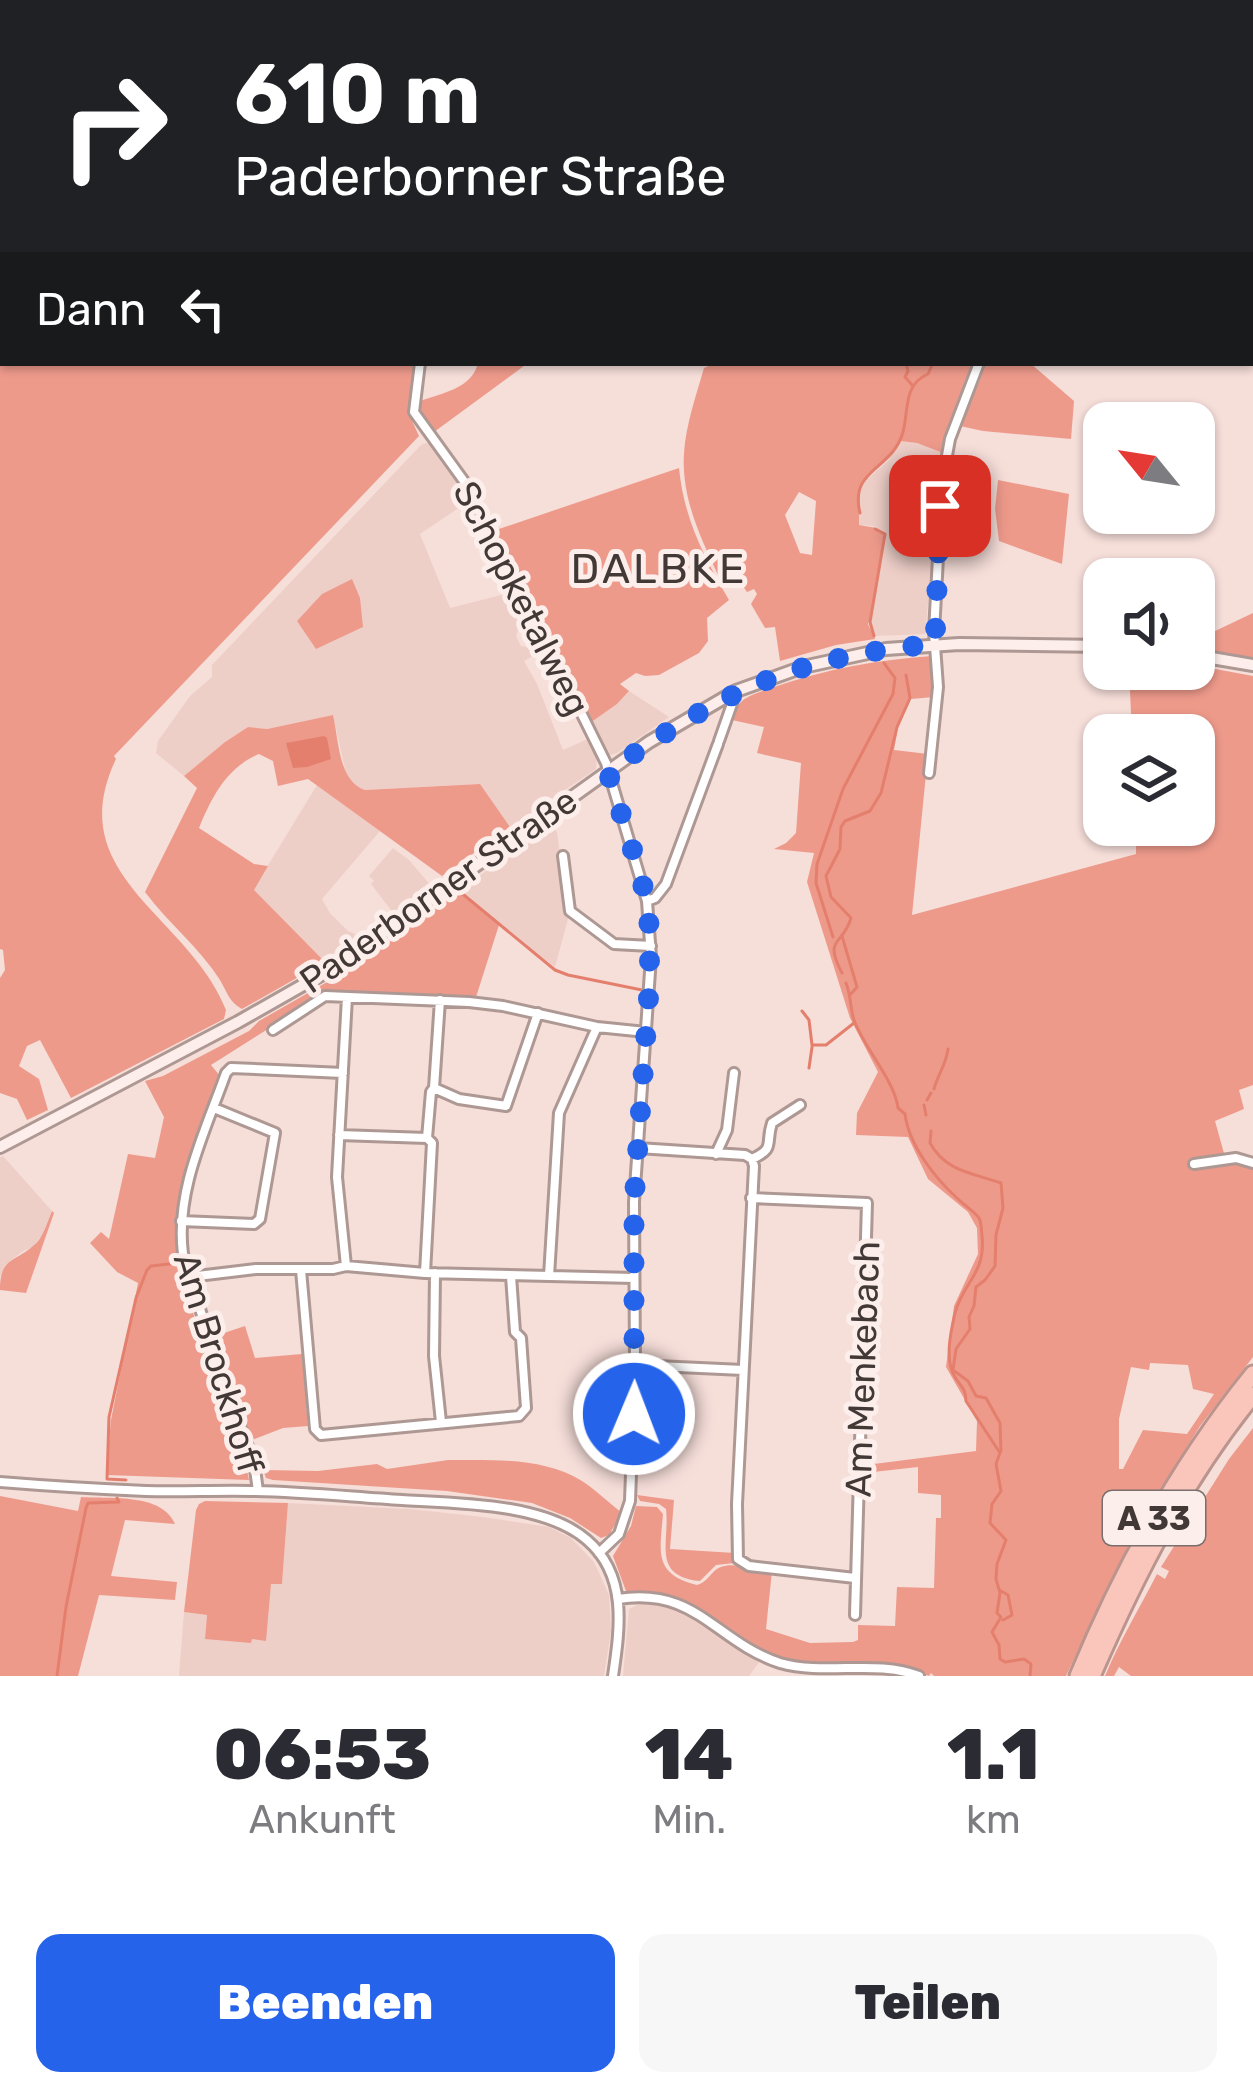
<!DOCTYPE html>
<html lang="de">
<meta charset="utf-8">
<style>
body{margin:0;font-family:Rubik,sans-serif;background:#f7f7f7;color:#2b2b33;height:100vh;display:flex;flex-direction:column;font-size:45px;white-space:nowrap}
*{box-sizing:border-box;margin:0}
p{font-size:39px;color:#7c7c81}
.icon{flex:none;width:66px;height:66px;fill:none;stroke:currentColor;stroke-width:2;stroke-linecap:round;stroke-linejoin:round}
.map{position:relative;height:1676px;overflow:hidden}
.panel{display:flex;flex-direction:column;background:#fff;flex:1}
.panel>*{flex:none}
.top-card{position:absolute;left:0px;top:0px;width:1254px;height:366px;box-shadow:0 3px 9px #0004;background:#202124;color:#fff;overflow:hidden}
.needle{width:78px;rotate:300deg}
.fabs{position:absolute;left:1083px;top:402px;display:grid;gap:24px}
.fabs a{display:grid;place-items:center;width:132px;height:132px;border-radius:24px;background:#fff;box-shadow:0 3px 9px #0004;font-size:60px}
.pin{position:absolute;display:grid;place-items:center;width:102px;height:102px;color:#fff;margin:-51px;border-radius:24px;box-shadow:0 6px 18px #0006}
.me{position:absolute;width:132px;margin:-66px;rotate:1deg;stroke-linejoin:round;filter:drop-shadow(0 0 9px #0008)}
.turn{display:flex;align-items:center;gap:42px;height:252px;padding:0 36px;font-size:54px}
.turn .icon{width:156px;height:156px;stroke-width:2.5}
.turn b{display:block;font-size:84px;line-height:102px}
.then{display:flex;align-items:center;height:114px;padding:0 36px;background:#0003;gap:24px;font-size:45px}
.eta{display:flex;justify-content:space-evenly;align-items:center;height:204px;text-align:center}
.eta b{font-size:72px;font-weight:800;line-height:84px}
.primary-button{display:flex;gap:24px;margin-top:auto;padding:24px 36px}
.primary-button a{flex:1;height:138px;border-radius:24px;background:#2563eb;color:#fff;font-size:48px;font-weight:800;line-height:138px;text-align:center}
.primary-button a+a{background:#f7f7f7;color:#2b2b33}
.map>svg:first-child{display:block}
.built{fill:#eecfc8}
.green{fill:#ee9a8b;fill-rule:evenodd}
.water{fill:#e47f6d}
.lines{fill:none;stroke-linecap:round;stroke-linejoin:round}
.stream{stroke:#e47f6d;stroke-width:3}
.minor-casing{stroke:#ae9893;stroke-width:14}
.secondary-casing{stroke:#ae9893;stroke-width:16}
.motorway-casing{stroke:#ba948d;stroke-width:21}
.minor{stroke:#fff;stroke-width:8}
.secondary{stroke:#feeeeb;stroke-width:10}
.motorway{stroke:#fac6bc;stroke-width:15}
.route{stroke:#2563eb;stroke-width:21;stroke-dasharray:0 37.8}
.labels{text-anchor:middle;stroke-width:10;stroke-linejoin:round;paint-order:stroke}
.shield{fill:#fceeeb;stroke:#7a6f6c;stroke-width:3}
.shield-label{font-size:33px;font-weight:bold;fill:#423836}
.street-label{font-size:36px;fill:#423836;stroke:#fceeeb}
.quarter-label{font-size:42px;letter-spacing:3px;fill:#423836;stroke:#fceeeb}
</style>
<div class="map">
<svg width="1253" height="1676" viewBox="0 0 1253 1676">
<rect width="100%" height="100%" fill="#f6ded9"/>
<path class="built" d="M900 441 917 443 943 453 925 634 874 636 869 624 885 532 874 526 859 525 861 510 858 497 862 484 888 461Z
M426 443 432 445 457 477 469 501 420 534 450 608 509 593 522 617 516 636 521 646 543 650 524 661 537 684 563 750 588 739 597 757 596 769 510 827 479 784 365 790 354 786 346 774 333 715 267 729 248 727 225 742 184 776 156 753 158 741 190 696 212 677V665L421 445Z
M629 691 669 717 617 753 610 755 604 750 590 723 617 704Z
M317 785 380 831 322 899 330 913 348 931 362 937 325 962 253 890Z
M551 824 557 832 568 919 555 967 499 925 460 890Z
M393 848 409 860 432 887 394 914 371 884 374 881 369 876Z
M3 1156 52 1211 42 1235 33 1247 23 1251 5 1265 0 1277V1157Z
M288 1503 409 1509 483 1517 549 1527 571 1538 594 1562 609 1595 611 1631 604 1676H179L184 1612 207 1615 205 1639H251L271 1584H282Z
M641 1603 661 1605 675 1609 760 1661 749 1676H623L629 1609Z"/>
<path class="green" d="M0 0H468L467 3H3V363H416L408 412 419 436 114 756 116 759C60 876 189 915 226 1010L224 1019 71 1098 40 1040 27 1046 19 1066 39 1079 48 1110 27 1120 17 1099 0 1093V978L5 970 3 950 0 949Z
M476 0H846L848 3H475Z
M1083 0H1253L1251 246V3H1084Z
M478 363H528L434 432 416 409 418 402C441 393 472 389 478 363Z
M715 363H975L947 432 943 453 917 443 900 441C889 459 873 470 860 487L859 525 877 528 884 532 872 611 868 624 875 639 836 645 780 661 775 627 765 628 751 604 757 594 754 589 747 592 734 573 721 581C702 541 681 499 684 453 686 424 696 396 704 368ZM799 492 816 501 812 555 800 553 785 515Z
M984 363H1030L1074 401 1071 439 983 431 960 426Z
M679 468C684 519 704 557 729 600L707 618 708 641 699 653 659 675 645 676 636 673 620 684 629 691 617 704 590 723 493 531Z
M998 480 1069 494 1062 564 999 541 995 509Z
M352 579 360 598 363 627 316 649 297 621 322 594Z
M1253 613V663L1194 649V641Z
M932 656 934 697 911 699 898 728 894 750 928 754 912 915 1136 854V825H1194V735H1132L1129 669H1194V665L1253 676V1085L1239 1090 1244 1109 1215 1121 1225 1157 1253 1165V1357L1200 1426 1136 1529 1066 1676H934L931 1673 929 1676C881 1656 829 1674 780 1659 740 1646 712 1610 673 1597 658 1592 641 1593 626 1591L613 1556 631 1526 636 1506 657 1507 663 1514C660 1552 653 1574 697 1585 710 1581 710 1571 721 1567 734 1562 758 1570 772 1571L766 1629 810 1643 853 1642 858 1640V1625L895 1626 897 1587 934 1588 936 1518H941V1495L918 1493V1467L873 1472 874 1464 976 1451 977 1421 946 1367 954 1306 978 1254 977 1228 968 1212 928 1179 908 1137 856 1135 857 1113 878 1072 850 1018 807 882 814 853 774 849 786 843 796 833 801 763 757 753 764 727 732 720C734 714 735 707 740 703 747 695 763 691 774 687 826 669 877 660 932 656ZM1150 1363 1188 1365 1193 1389 1214 1394 1187 1434 1143 1430 1123 1469H1119V1419L1131 1367 1149 1370Z
M333 715C339 740 338 781 365 790L480 784 510 827 442 876 308 779 278 786 273 761 259 754C226 768 212 797 199 828L254 864 268 866 254 890 325 962 242 1009C229 1002 227 992 220 980 199 947 168 923 145 892L197 788 184 776 225 742 248 727 267 729Z
M460 890 499 925 476 997 439 995 437 998 325 993 211 1065 220 1076C206 1117 186 1159 179 1202 175 1224 183 1247 179 1267L214 1381 245 1461 249 1480 106 1475 111 1420 138 1283 117 1272 90 1243 101 1232 109 1239 128 1154 155 1158 164 1117 145 1081 163 1076 249 1031 259 1021 362 962Z
M52 1211 54 1213 26 1293 0 1290C0 1257 14 1263 33 1246 43 1239 47 1222 52 1211Z
M245 1326 255 1358 302 1354 308 1426 283 1428 252 1440 215 1336Z
M1253 1428V1676H1131L1119 1667 1114 1676H1105C1120 1640 1139 1609 1157 1574L1165 1579 1169 1571 1161 1567 1229 1459Z
M448 1460C492 1460 543 1457 582 1481 596 1490 608 1502 621 1512L620 1516 609 1535 601 1538 570 1518 532 1503 447 1491 273 1480 266 1478 263 1470 318 1471 377 1464 387 1469Z
M637 1495 674 1500 670 1549 735 1553 734 1563 716 1565 700 1581C651 1576 670 1542 666 1509L659 1504 640 1501Z
M0 1496 78 1511 81 1497C111 1499 162 1493 175 1524L125 1520 111 1576 177 1582 175 1600 99 1595 78 1676H0Z
M205 1501 288 1503 282 1584H271L266 1641 252 1639 251 1643 205 1639 207 1615 184 1612 196 1510 199 1504Z"/>
<path class="water" d="M324 736 327 738 331 759 307 767 293 768 286 743Z"/>
<g class="lines">
<path class="stream" d="M834 0 836 3
M906 363 908 371 905 377 913 386
M860 513C849 468 892 471 903 432 909 409 903 385 928 374L933 363
M874 636 870 622 885 534 875 529
M459 891 555 970 568 975 642 990
M842 936 857 987 851 994
M833 937 816 883 817 864 843 789 893 694 895 678 884 663
M842 973C823 937 843 946 851 918L831 897 826 876 840 849 841 827 845 821 870 811 881 793 897 727 910 698 906 675
M846 983C851 995 850 1008 854 1020 864 1048 895 1081 898 1108L905 1114C909 1146 936 1179 958 1199 964 1205 974 1211 979 1218 982 1224 981 1229 982 1236 986 1274 963 1282 955 1313 951 1331 944 1360 955 1377 961 1387 966 1389 966 1401L1000 1453 996 1464 1001 1491 992 1504 990 1523 1006 1540 997 1564 996 1579 1000 1593 997 1613 1001 1617 992 1632 999 1645 1000 1659 1005 1662 1024 1659 1031 1664 1030 1676
M802 1011 809 1020 812 1045H826L854 1023
M809 1068 812 1047
M934 1089C938 1074 946 1065 948 1049
M927 1100 931 1093
M924 1105 926 1115
M931 1131 930 1143C946 1172 973 1173 1001 1183L1003 1208 996 1235 995 1266 985 1280 976 1287 974 1306 969 1317 970 1329 956 1349 953 1370 968 1381 976 1396 986 1398 1000 1423 1001 1451
M126 1480 107 1479 109 1417 136 1298 147 1270 151 1266 178 1263
M1001 1591 1008 1595 1012 1615 1003 1620
M57 1676 66 1607 86 1508 88 1503 119 1502 117 1498"/>
<defs>
<path id="minor" d="M1077 0 1078 3
M472 3V0
M420 363 414 412 471 491 500 561 562 674 606 763 647 901 651 957 634 1202 635 1365 630 1501 619 1534 599 1553
M719 741 732 704 729 695
M929 773 938 687 934 632 942 483 950 439 979 363
M563 856 570 911 614 944 651 946
M647 901 655 898 666 884 718 744
M273 1030 325 996 469 1002 503 1006 597 1027 646 1032
M434 1088 459 1099 506 1106 538 1013
M339 1135 427 1138
M638 1148 745 1155 752 1159 754 1166 737 1504 738 1559 749 1566 855 1578
M716 1154 727 1130 734 1073
M752 1159C776 1148 765 1144 772 1123L800 1105
M1194 1164 1236 1158 1253 1163
M751 1198 867 1203 855 1615
M181 1221 254 1224 260 1219 275 1133 214 1108
M346 1266 337 1177 347 997
M301 1270 315 1429 321 1435 519 1416 526 1408 521 1338 515 1332 511 1276
M425 1273 432 1143 427 1138 431 1092 434 1088 440 1000
M435 1273 434 1356 441 1422
M549 1276 559 1113 597 1027
M189 1277 256 1269H333L346 1266 425 1273 634 1278
M635 1365 743 1370
M0 1482C49 1486 97 1489 146 1491 183 1492 219 1490 256 1491 305 1492 353 1497 402 1500 456 1503 545 1503 587 1540 628 1575 620 1628 613 1676
M258 1491 254 1462 222 1380 183 1254C175 1191 205 1132 226 1073L231 1068 343 1073
M618 1599C697 1587 714 1641 780 1663 826 1676 875 1659 919 1676"/>
<path id="secondary" d="M1194 655 1253 665
M0 1147 238 1022 333 968 649 742 736 691 803 667 886 649 959 644 1104 646"/>
<path id="motorway" d="M1078 1676C1123 1568 1179 1465 1253 1374
M1092 1676C1135 1577 1185 1478 1253 1395"/>
</defs>
<use href="#minor" class="minor-casing"/>
<use href="#secondary" class="secondary-casing"/>
<use href="#motorway" class="motorway-casing"/>
<use href="#minor" class="minor"/>
<use href="#secondary" class="secondary"/>
<use href="#motorway" class="motorway"/>
</g>
<g class="lines">
<path class="route" d="M634 1414V1202L649 991 650 930 642 880 608 772C720 692 796 656 935 644L940 506"/>
</g>
<g class="labels">
<rect class="shield" x="1103" y="1491" width="102" height="54" rx="9"/>
<g class="shield-label">
<text x="1154" y="1530">A 33</text>
</g>
<g class="street-label">
<text transform="translate(522 598) rotate(63)" y="13">Schopketalweg</text>
<text transform="translate(438 890) rotate(-35)" y="13">Paderborner Straße</text>
<text transform="translate(219 1363) rotate(73)" y="13">Am Brockhoff</text>
<text transform="translate(862 1369) rotate(-88)" y="13">Am Menkebach</text>
</g>
<g class="quarter-label">
<text x="659" y="583">DALBKE</text>
</g>
</g>
</svg>
<div class="fabs">
<a><svg class="needle" viewBox="-14 -14 28 28"><path d="M0-13l5 13h-10z" fill="#e53935"/><path d="M0 13l5-13h-10z" fill="#7c7c81"/></svg></a>
<a><svg class="icon" aria-label="sound" viewBox="0 0 24 24"><path d="M4 9h4l5-4v14l-5-4H4zM17 9q2 3 0 6"/></svg></a>
<a><svg class="icon" aria-label="layers" viewBox="0 0 24 24"><path d="M12 4l9 5-9 5-9-5zM3 14l9 5 9-5"/></svg></a>
</div>
<div class="pin" style="left:940px;top:506px;background:#d93025"><svg class="icon" aria-label="arrive" viewBox="0 0 24 24"><path d="M6 21V4h12l-3 4 3 4H6"/></svg></div>
<svg class="me" style="left:634px;top:1414px" viewBox="-20 -20 40 40"><circle r="17" fill="#2563eb" stroke="#fff" stroke-width="3"/><path d="M0-11L8 9 0 5-8 9z" fill="#fff"/></svg>
<div class="top-card">
<div class="turn"><svg class="icon" aria-label="right" viewBox="0 0 24 24"><path d="M7 20v-9h11M14 6l5 5-5 5"/></svg><div><b>610 m</b>Paderborner Straße</div></div>
<div class="then">Dann<svg class="icon" aria-label="left" viewBox="0 0 24 24"><path d="M17 20v-9H6M10 6l-5 5 5 5"/></svg></div>
</div>
</div>
<section class="panel">
<div class="eta">
<div><b>06:53</b><p>Ankunft</p></div>
<div><b>14</b><p>Min.</p></div>
<div><b>1.1</b><p>km</p></div>
</div>
<div class="primary-button"><a>Beenden</a><a>Teilen</a></div>
</section>
